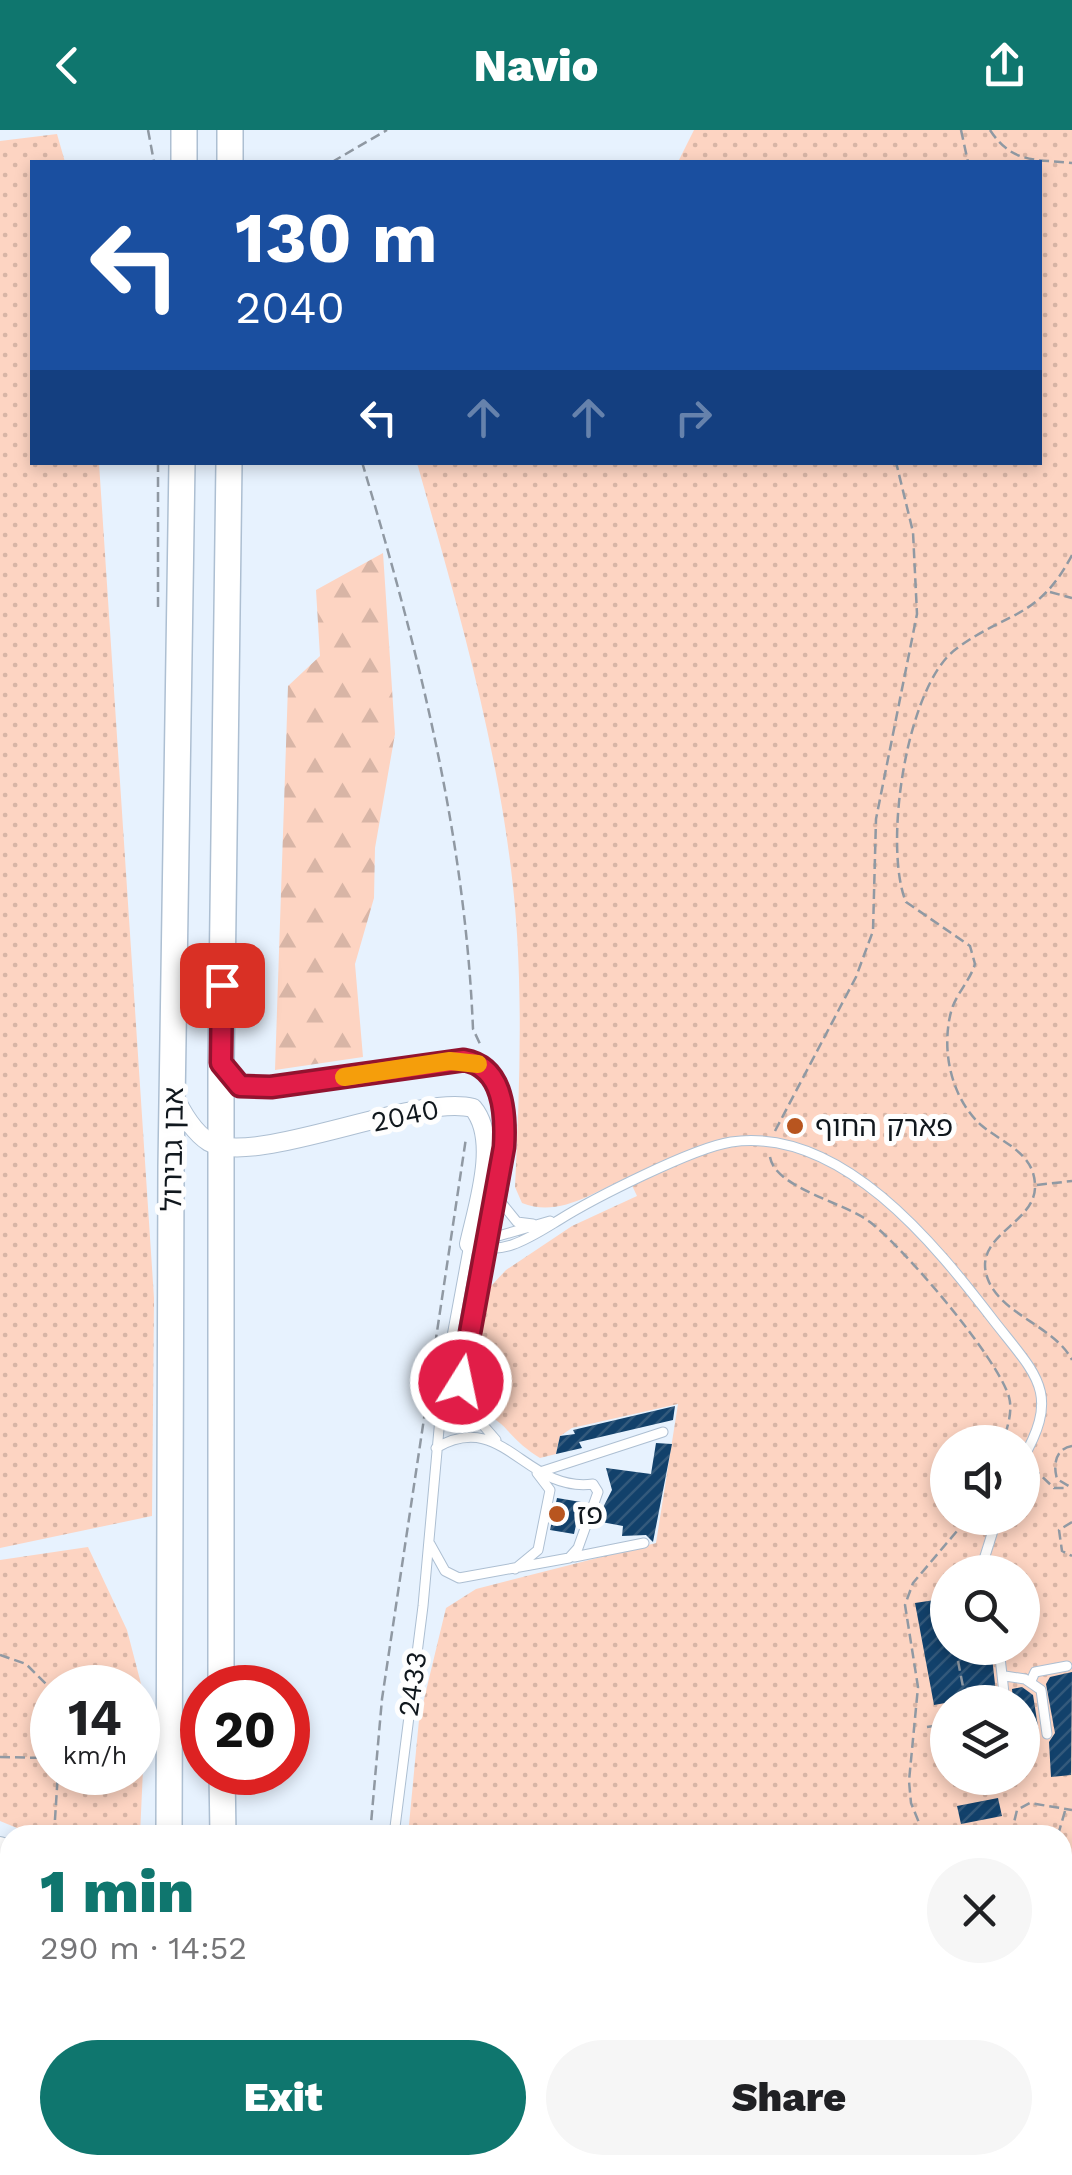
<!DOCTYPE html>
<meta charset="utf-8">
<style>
body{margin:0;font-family:"Work Sans","Noto Sans Hebrew",sans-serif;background:#f6f6f6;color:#202124;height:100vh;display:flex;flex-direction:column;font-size:38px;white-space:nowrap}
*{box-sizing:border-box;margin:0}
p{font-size:32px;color:#757577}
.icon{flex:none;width:55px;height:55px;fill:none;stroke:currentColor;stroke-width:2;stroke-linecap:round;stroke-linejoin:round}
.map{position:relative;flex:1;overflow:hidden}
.side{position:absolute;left:0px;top:1695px;width:1072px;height:350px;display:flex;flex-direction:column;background:#fff;border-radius:30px 30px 0 0;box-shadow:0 5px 15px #0003}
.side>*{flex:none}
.top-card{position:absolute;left:30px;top:30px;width:1012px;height:305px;border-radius:0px;box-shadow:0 5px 15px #0003;background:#1a4fa0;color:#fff;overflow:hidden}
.fabs{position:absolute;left:930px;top:1295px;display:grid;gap:20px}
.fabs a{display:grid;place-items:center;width:110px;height:110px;border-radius:50%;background:#fff;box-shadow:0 5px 15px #0003;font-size:50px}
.speed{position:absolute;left:30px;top:1535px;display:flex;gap:20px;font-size:50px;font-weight:700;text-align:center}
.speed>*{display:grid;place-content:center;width:130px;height:130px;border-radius:50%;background:#fff;box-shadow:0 5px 15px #0003;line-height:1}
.speed small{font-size:25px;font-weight:400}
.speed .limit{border:15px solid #d22;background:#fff;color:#111}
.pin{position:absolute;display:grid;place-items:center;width:85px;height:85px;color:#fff;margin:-42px;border-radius:20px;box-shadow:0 5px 15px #0006}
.me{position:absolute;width:110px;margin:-55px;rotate:10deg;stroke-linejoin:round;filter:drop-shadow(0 0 8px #0008)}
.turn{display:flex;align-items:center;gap:35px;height:210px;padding:0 40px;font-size:45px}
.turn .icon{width:130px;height:130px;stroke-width:2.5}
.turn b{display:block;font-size:70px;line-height:85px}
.lanes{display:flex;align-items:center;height:95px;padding:0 40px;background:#0003;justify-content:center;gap:50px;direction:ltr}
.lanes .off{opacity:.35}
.round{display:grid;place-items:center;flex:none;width:105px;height:105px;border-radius:52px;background:#f6f6f6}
.headline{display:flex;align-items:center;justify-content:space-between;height:170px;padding:0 40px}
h1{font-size:60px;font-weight:800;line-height:75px;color:#0f766e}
.primary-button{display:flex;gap:20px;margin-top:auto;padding:20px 40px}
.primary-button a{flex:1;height:115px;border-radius:60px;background:#0f766e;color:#fff;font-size:40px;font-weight:800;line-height:115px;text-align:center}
.primary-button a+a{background:#f6f6f6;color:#202124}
header{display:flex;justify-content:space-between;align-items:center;height:130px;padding:0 40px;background:#0f766e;color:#fff;font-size:45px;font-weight:800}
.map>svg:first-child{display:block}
.grass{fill:url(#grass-dots);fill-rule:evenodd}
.forest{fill:url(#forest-firs)}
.garden{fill:#fdd4c2}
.building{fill:url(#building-hatch)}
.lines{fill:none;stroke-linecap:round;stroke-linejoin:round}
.lane-casing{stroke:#adbfd2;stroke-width:11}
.street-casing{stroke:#adbfd2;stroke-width:20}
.secondary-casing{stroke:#adbfd2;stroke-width:28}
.path{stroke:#9099a3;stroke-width:2.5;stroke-dasharray:10 5;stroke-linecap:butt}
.lane{stroke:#fff;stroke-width:9}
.street{stroke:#fff;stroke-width:18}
.secondary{stroke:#fff;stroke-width:25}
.route-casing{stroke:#92132f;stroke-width:25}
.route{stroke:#e11d48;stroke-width:18}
.slow{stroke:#f59e0b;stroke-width:18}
.poi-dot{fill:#b8551f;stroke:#fefefe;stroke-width:4}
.labels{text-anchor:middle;stroke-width:10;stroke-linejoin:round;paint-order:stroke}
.street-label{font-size:28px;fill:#10171d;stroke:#fefefe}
.poi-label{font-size:28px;fill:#10171d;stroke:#fefefe;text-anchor:start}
</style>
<header><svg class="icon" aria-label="back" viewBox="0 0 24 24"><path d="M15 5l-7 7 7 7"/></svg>Navio<svg class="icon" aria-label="share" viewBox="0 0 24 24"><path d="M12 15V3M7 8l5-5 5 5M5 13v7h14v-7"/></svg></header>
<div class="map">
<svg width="1072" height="2045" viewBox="0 0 1072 2045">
<defs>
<pattern id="grass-dots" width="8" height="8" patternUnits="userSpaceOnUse" patternTransform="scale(2.5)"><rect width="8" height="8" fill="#fdd4c2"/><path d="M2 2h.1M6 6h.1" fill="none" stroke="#d8b5a6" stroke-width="1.8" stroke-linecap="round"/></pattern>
<pattern id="forest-firs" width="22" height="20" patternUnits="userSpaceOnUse" patternTransform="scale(2.5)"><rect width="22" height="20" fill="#fdd4c2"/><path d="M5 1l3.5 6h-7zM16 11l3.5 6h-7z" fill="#d8b5a6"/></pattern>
<pattern id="building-hatch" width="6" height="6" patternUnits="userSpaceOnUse" patternTransform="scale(2.5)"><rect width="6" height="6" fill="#12416b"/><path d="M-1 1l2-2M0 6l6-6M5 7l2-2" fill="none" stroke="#33597b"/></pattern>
</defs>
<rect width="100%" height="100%" fill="#e7f2fe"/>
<path class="grass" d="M694 0H1072V2045H360L363 2035H1062V1705H408L419 1590 446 1478 476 1459 656 1413 678 1274 572 1298 560 1306 556 1324 540 1328C527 1320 518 1312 508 1301 490 1280 476 1287 469 1251L491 1156 506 1140 572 1096 637 1066 628 1047C594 1062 559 1088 522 1073L515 1057C520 952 524 843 511 739 494 600 455 467 417 333L1040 332V32H678ZM948 1312H1022V1388H948ZM948 1442H1022V1518H948ZM948 1572H1022V1648H948Z
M57 4 65 32H32V332L99 333 154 1168 152 1386 0 1418V11Z
M88 1417 127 1500 146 1573 140 1705H34L0 1691V1430ZM52 1558H138V1642H52Z"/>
<path class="forest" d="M383 423 395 604 375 718 374 768 355 834 363 927 275 940 288 556 320 526 316 460Z"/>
<path class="garden" d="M0 1904 10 1906V2035H23L17 2045H0Z"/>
<path class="building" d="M675 1276 673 1290 579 1312 582 1318 556 1324 560 1306 575 1304 573 1300Z
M656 1313 672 1314 653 1412 646 1405 622 1406 623 1396 596 1391 612 1360 606 1338 651 1344Z
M557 1368 581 1372 574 1404 550 1400Z
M948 1468V1488H943L948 1518H991L997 1572H969L968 1569 934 1575 915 1473Z
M1072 1542 1071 1645 1051 1647 1049 1612 1055 1603 1046 1554 1050 1547Z
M1022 1557 1033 1565 1039 1603 1022 1605V1572H1013L1012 1559Z
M998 1668 1002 1686 961 1694 957 1676Z"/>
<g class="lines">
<defs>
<path id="lane" d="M500 1071 517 1092 533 1094
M488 1109 550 1091
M469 1114C501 1128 531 1107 559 1090 594 1068 693 1018 731 1012 841 996 935 1114 994 1191 1037 1246 1061 1263 1022 1330
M486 1120 461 1252 470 1280 496 1310
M430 1414 445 1441 459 1448 569 1428 578 1418 598 1362 593 1354C525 1363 503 1278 436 1318
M574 1427 644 1413
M515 1439 538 1420 550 1360 537 1343 663 1302
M980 1442 997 1388
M999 1518 1005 1572
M1005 1546 1025 1549 1041 1560 1047 1604
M1031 1551 1035 1542 1067 1536
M394 1705 423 1476 443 1255 469 1114
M345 2045 347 2035"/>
<path id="street" d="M222 935 231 950 254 959 450 931 482 935C523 970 498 1064 488 1109
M173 963C181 981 192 1001 209 1012 254 1038 416 963 473 978 500 1010 477 1077 469 1114
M0 1716 10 1719
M55 2045 64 2035"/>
<path id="secondary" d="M184 32V0
M230 32V0
M221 1558V933L229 332
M222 1642 223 1705
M169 1705 171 1037 182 332
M168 2045 169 2035
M225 2045 226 2035"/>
</defs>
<use href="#lane" class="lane-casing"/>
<use href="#street" class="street-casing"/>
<use href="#secondary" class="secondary-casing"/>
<path class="path" d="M148 0 154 32
M961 0 968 32
M990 0C1012 34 1036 29 1072 33
M332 32 387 0
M158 332V481
M362 332C418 519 465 703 473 899L481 916
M1072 425C1038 490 1007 481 956 519 906 556 883 717 906 772L970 816 975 834C970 851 955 865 951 882 941 920 951 968 981 995 1002 1013 1034 1022 1035 1055 1037 1095 968 1105 989 1152 1005 1186 1055 1197 1072 1230
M1050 462 1072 468
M775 1001 856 847 873 801 876 689 917 484 913 402 896 332
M770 1027C775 1058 846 1073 870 1092 905 1119 997 1227 1009 1267 1013 1282 1007 1298 1003 1312
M1037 1055 1072 1051
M1072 1316C1055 1319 1053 1335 1057 1349L1072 1358
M1032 1337 1054 1358H1066
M1072 1392 1059 1400 1062 1421 1072 1426
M0 1525 26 1534 52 1560
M958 1531 966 1572
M927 1597 948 1594
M46 1626 52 1617
M0 1627 46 1628
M46 1629 52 1637
M54 1705 58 1642
M370 1705 382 1569 466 1008
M924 1705 911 1673 909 1651 918 1557 905 1475 913 1453 968 1388
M1011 1705 1017 1680 1030 1673 1072 1680
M1058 1705 1065 1681
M1062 1863V1877
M0 1903 10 1905
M321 2045 323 2035
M979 2045 980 2035
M1008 2045 1009 2035"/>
<use href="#lane" class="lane"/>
<use href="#street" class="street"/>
<use href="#secondary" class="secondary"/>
</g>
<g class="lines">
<defs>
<path id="route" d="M222 855 221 933 240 956 271 957 464 930C504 937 506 984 504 1017L461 1252"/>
</defs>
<use href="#route" class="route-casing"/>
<use href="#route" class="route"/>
<path class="slow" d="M344 947 450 931 478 934"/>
</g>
<g class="poi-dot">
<circle cx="795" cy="996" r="10"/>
<circle cx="557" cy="1384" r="10"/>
</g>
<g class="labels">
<g class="street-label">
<text transform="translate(405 985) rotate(-12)" y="10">2040</text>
<text transform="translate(172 1019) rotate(-89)" y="10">אבן גבירול</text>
<text transform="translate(412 1554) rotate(-82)" y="10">2433</text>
</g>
<g class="poi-label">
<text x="815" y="1006">פארק החוף</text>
<text x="577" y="1394">פז</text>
</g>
</g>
</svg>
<div class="fabs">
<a><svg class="icon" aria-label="sound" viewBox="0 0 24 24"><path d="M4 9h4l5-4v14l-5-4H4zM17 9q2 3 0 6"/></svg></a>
<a><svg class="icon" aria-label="search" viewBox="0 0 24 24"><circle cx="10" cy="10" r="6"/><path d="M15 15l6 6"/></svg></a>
<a><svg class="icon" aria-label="layers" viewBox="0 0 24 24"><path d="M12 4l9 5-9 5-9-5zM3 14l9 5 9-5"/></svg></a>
</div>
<div class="speed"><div>14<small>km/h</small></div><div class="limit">20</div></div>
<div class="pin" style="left:222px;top:855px;background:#d93025"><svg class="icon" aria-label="arrive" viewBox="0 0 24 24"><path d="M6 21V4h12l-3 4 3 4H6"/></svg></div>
<svg class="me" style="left:461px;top:1252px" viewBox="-20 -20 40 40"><circle r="17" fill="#e11d48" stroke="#fff" stroke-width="3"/><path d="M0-11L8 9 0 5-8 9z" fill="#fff"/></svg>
<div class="top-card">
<div class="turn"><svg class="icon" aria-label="left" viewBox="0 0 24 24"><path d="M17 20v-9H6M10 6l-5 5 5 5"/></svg><div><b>130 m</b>2040</div></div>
<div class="lanes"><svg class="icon" aria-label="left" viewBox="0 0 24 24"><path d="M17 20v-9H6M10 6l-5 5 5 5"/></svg><svg class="icon off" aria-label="ahead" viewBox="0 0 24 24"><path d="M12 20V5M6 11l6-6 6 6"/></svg><svg class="icon off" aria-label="ahead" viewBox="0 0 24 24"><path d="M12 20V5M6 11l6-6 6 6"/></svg><svg class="icon off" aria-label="right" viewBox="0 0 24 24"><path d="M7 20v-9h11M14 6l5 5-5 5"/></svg></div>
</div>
<section class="side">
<div class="headline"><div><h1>1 min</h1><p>290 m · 14:52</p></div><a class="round"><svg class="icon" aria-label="close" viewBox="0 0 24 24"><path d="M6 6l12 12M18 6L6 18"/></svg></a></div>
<div class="primary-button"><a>Exit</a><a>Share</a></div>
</section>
</div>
